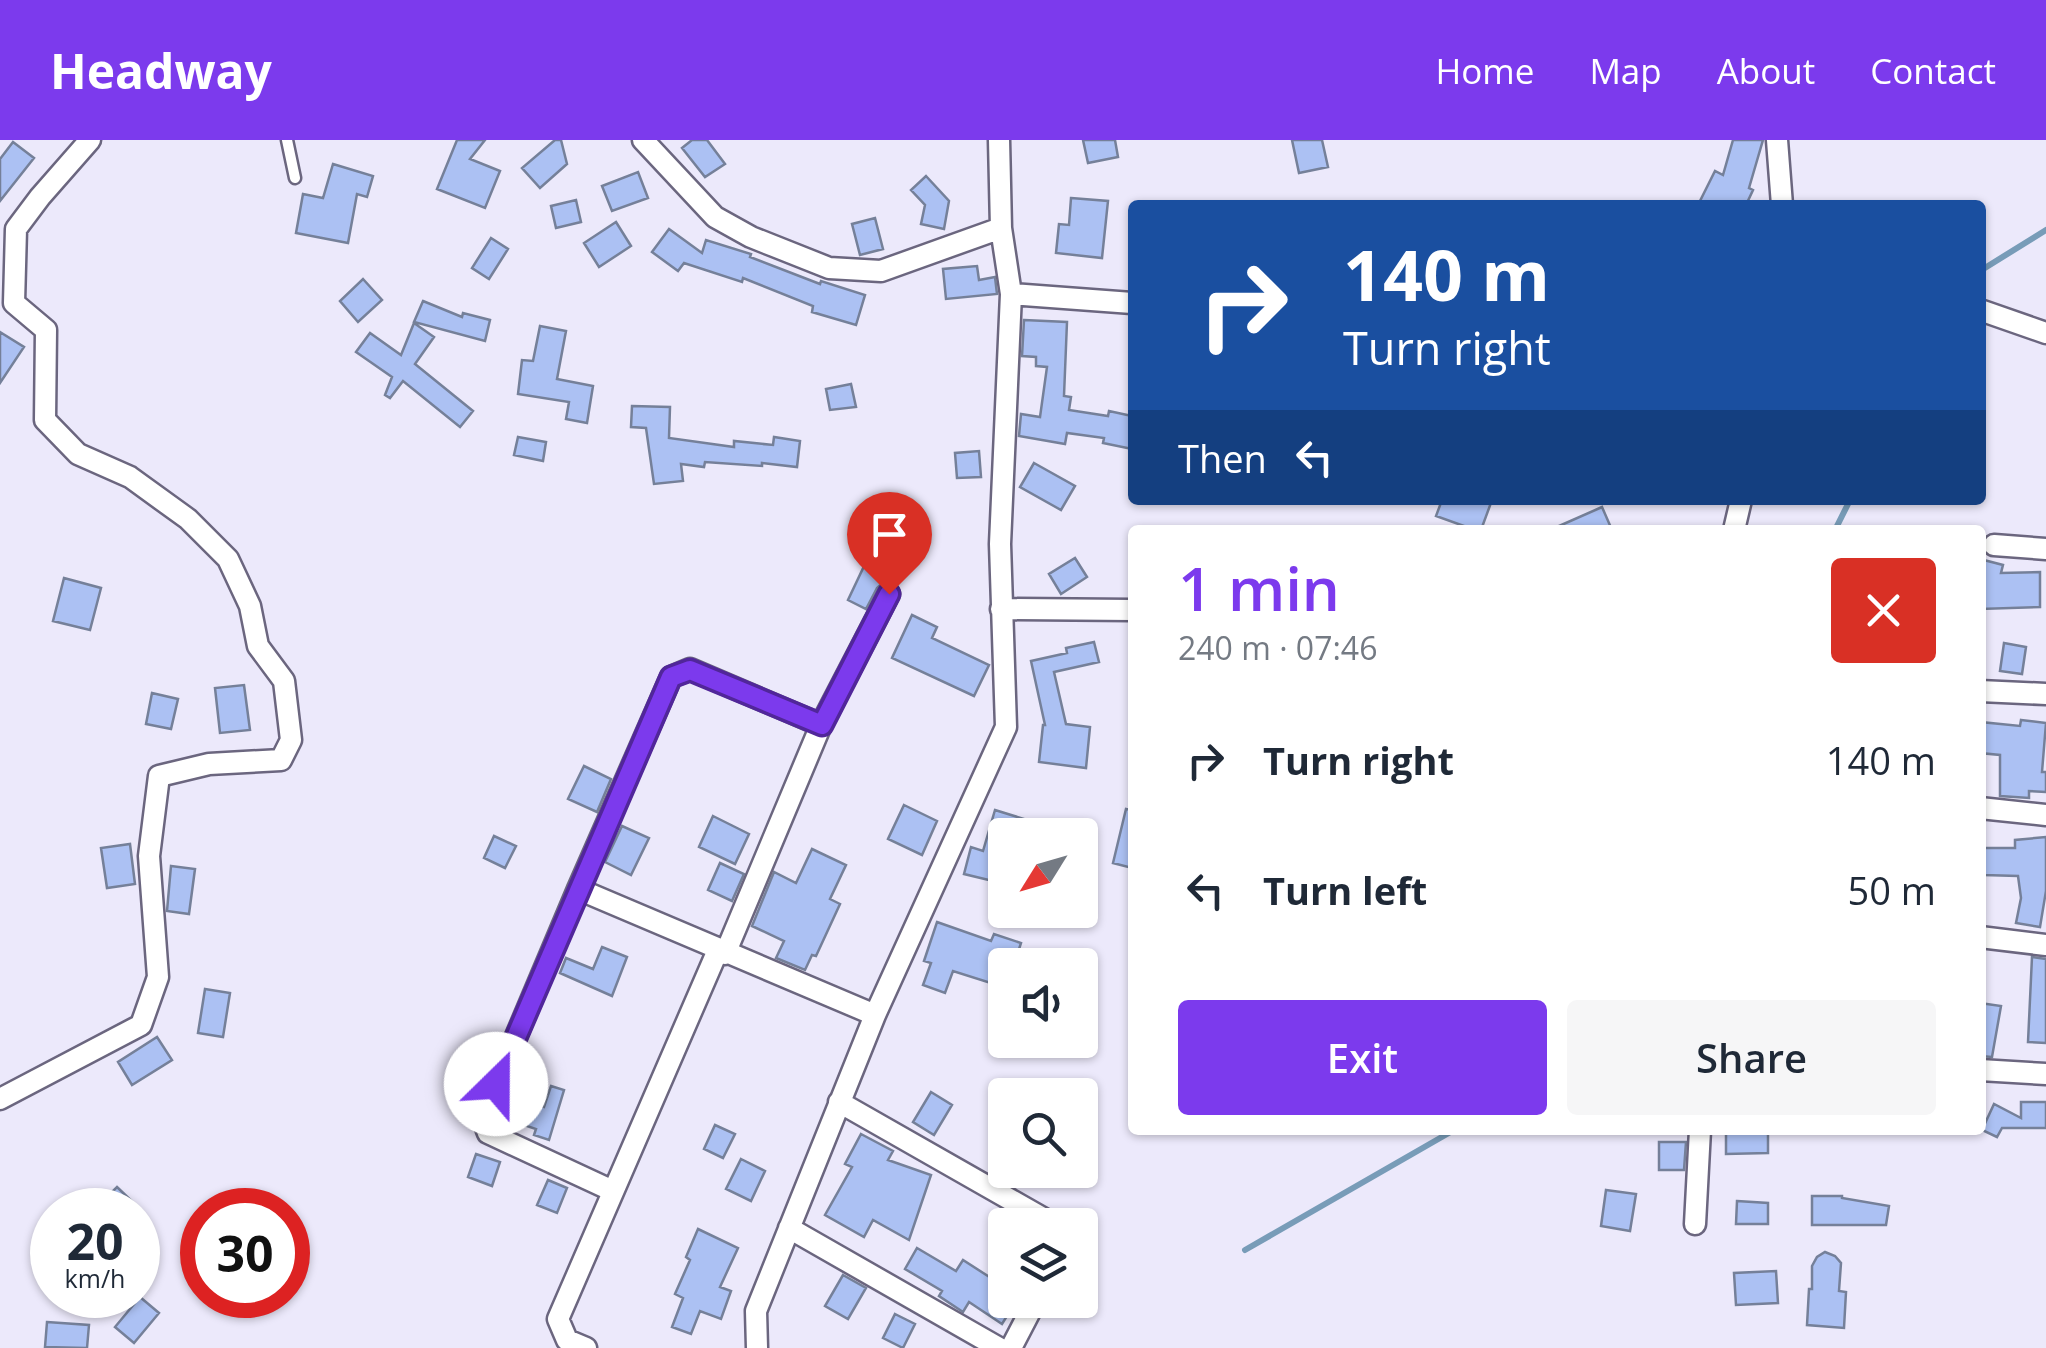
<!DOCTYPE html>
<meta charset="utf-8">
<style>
body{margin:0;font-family:"Open Sans",sans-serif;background:#f6f6f7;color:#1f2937;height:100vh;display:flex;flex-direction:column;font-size:38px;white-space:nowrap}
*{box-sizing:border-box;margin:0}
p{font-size:32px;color:#747a83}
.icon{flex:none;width:55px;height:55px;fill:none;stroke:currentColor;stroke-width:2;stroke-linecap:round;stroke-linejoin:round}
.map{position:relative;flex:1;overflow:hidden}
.drawer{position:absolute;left:1128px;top:385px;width:858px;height:610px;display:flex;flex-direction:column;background:#fff;border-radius:10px;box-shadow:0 2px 8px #0004}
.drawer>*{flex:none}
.banner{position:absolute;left:1128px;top:60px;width:858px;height:305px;border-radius:10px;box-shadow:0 2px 8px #0004;background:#1a4fa0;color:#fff;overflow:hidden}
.needle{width:65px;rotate:233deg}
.buttons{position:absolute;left:988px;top:678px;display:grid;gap:20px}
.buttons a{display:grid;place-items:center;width:110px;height:110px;border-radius:10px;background:#fff;box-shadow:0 2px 8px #0004;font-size:50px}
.speed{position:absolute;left:30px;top:1048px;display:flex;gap:20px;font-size:50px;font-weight:700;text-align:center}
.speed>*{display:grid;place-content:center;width:130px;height:130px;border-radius:50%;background:#fff;box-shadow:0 2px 8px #0004;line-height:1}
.speed small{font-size:25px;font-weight:400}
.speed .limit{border:15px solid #d22;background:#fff;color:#111}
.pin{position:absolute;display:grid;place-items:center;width:85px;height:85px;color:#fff;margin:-102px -42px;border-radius:50% 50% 50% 0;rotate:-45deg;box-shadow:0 0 10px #0007}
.pin .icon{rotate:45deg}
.me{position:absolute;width:110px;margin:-55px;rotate:23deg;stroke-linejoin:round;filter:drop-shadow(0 0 8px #0008)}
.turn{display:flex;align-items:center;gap:35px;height:210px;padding:0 50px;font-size:45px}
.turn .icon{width:130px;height:130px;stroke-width:2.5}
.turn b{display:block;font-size:70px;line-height:85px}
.then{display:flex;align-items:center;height:95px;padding:0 50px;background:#0003;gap:20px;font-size:38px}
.round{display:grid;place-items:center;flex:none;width:105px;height:105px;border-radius:10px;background:#f6f6f7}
.headline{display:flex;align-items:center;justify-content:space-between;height:170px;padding:0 50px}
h1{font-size:60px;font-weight:600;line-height:75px;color:#7c3aed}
.button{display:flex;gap:20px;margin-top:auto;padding:20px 50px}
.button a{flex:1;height:115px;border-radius:10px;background:#7c3aed;color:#fff;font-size:40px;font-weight:600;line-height:115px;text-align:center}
.button a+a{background:#f6f6f7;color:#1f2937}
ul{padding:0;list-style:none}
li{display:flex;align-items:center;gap:30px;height:130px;padding:0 50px}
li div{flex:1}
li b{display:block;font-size:38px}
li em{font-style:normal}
header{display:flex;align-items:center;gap:60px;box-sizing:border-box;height:140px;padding:0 50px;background:#7c3aed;color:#fff}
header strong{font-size:48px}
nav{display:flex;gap:55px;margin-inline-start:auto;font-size:35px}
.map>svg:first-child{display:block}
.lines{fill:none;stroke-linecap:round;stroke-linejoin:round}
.stream{stroke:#789cb8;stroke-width:6}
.building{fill:#acc1f3;stroke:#758099;stroke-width:2.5}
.service-casing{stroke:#6b667f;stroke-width:15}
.minor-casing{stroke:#6b667f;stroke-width:25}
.service{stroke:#fff;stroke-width:10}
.minor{stroke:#fff;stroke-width:20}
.route-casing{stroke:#51269a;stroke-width:25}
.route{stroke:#7c3aed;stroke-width:18}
</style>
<header>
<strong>Headway</strong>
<nav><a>Home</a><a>Map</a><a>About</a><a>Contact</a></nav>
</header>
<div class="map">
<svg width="2046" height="1208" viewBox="0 0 2046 1208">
<rect width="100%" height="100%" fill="#ece9fb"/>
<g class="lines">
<path class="stream" d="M1980 131 2046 90
M1835 390 1850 360
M1245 1110 1454 990"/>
</g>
<path class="building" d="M457 0H485L470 19 500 31 485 68 437 49Z
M555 0H561L567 24 540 48 522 28Z
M692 0H707L725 24 705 37 682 8Z
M1083 0H1115L1118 17 1088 23Z
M1292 0H1322L1328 27 1299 33Z
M1733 0H1763L1749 48 1753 50 1746 65H1698L1715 31 1723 35Z
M13 2 34 18 0 61V19Z
M333 24 373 36 367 57 357 54 348 103 296 93 303 54 323 58Z
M638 32 648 58 612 71 602 46Z
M926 36 949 61 944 89 921 84 925 65 911 50Z
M1071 58 1108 61 1102 118 1056 113 1059 84 1069 85Z
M576 60 581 82 556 88 551 66Z
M875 78 883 109 860 115 852 84Z
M616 82 631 106 599 127 584 103Z
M669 89 702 113 706 100 751 114 750 117 820 144 821 141 865 155 856 185 812 172 813 166 743 138 742 142 684 123 678 131 652 112Z
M491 98 508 109 489 139 472 128Z
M977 126 979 140 995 137 997 154 946 159 943 129Z
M363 139 382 160 358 182 340 161Z
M423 161 462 177 463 173 490 180 485 201 414 182Z
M1024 180 1067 182 1064 256 1071 257 1069 270 1108 276 1109 271 1132 276V309L1103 303 1104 298 1067 293 1065 304 1019 296 1021 274 1040 277 1047 227 1036 226V217L1022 216Z
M414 183 434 197 415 224 473 271 460 287 403 241 390 258 385 255 392 237 356 212 370 193 401 215Z
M540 186 566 191 557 239 593 246 587 283 566 279 569 262 518 254 522 220 533 221Z
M0 192 24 207 0 243Z
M851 244 856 267 830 270 826 249Z
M632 266 670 267 669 298 734 307V301L773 305 774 297 800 301 797 327 762 323V326L705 322 704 327 681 324 683 341 654 344 646 288 631 287Z
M518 297 546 302 543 321 514 315Z
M979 311 981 337 957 338 955 313Z
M1034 323 1075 346 1061 370 1020 347Z
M1442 360H1492L1481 390H1475L1436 376Z
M1602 367 1612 390H1550Z
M1075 418 1087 437 1061 454 1049 434Z
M1980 419 2003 425 2001 433 2040 432V467L1980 469Z
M866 422 889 433 885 441 877 448 866 469 848 460Z
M64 438 101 448 90 490 53 481Z
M912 475 937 487 932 498 989 525 974 556 892 518Z
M1094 502 1099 522 1054 532 1066 584 1090 587 1086 628 1039 622 1043 585H1045L1031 521 1067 513 1066 508Z
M2004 503 2026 507 2022 534 2000 531Z
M244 545 250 590 220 593 215 548Z
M152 553 178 559 171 589 146 584Z
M2021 580 2046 583 2042 632H2046V652L2029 651V658L2000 656V615L1980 613V582L2020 586Z
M584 626 611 639 597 672 568 659Z
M904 665 937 681 922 715 888 699Z
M1126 669 1132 670V728L1113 723Z
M995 670 1063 691 1062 695H1005V712L997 742 964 734 971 707 983 711Z
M713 676 749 694 735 724 699 707Z
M622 686 649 698 631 735 605 722Z
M494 696 516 706 505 728 484 718Z
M2046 697V751L2040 787 2016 783 2021 758 2018 736 1984 735 1983 708H2015V700Z
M130 704 135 744 107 748 101 708Z
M812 709 846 725 830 759 840 764 816 816 812 815 805 830 776 818 784 801 752 786 774 732 796 743Z
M720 723 744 734 732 761 708 750Z
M171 726 195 729 189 774 167 771Z
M937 782 991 801 994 794 1021 803 1014 825H1005V840L1000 838 997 845 953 831 945 853 923 845 931 823 924 821Z
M602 807 627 817 612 856 560 833 566 818 593 829Z
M2032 817 2046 819V903L2028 902Z
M205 849 230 853 223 897 198 893Z
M1980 863 2001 866 1992 917 1980 916Z
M157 897 172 920 132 945 118 922Z
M462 916 480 922 470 954 452 948Z
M551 946 564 950 549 1000 534 995 536 989 515 982 522 960 544 967Z
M931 952 952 965 934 995 913 982Z
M2021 962H2046V988H2002L1997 997 1982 990 1994 964 2021 978Z
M715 985 735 994 723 1018 704 1009Z
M1726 990H1768V1013L1726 1014Z
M861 994 893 1011 888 1020 931 1035 909 1100 873 1080 864 1097 825 1075 852 1027 845 1024Z
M1659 1002H1686L1684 1030H1659Z
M476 1014 500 1022 492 1046 468 1037Z
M741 1019 765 1031 751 1061 726 1049Z
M548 1040 567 1048 557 1073 537 1065Z
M117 1047 141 1070H94Z
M1606 1050 1636 1054 1630 1091 1601 1086Z
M1812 1056H1842V1058L1889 1066 1886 1085H1812Z
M1737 1061 1768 1063V1084H1736Z
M698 1089 738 1108 720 1147 731 1151 721 1179 700 1171 691 1194 672 1187 683 1158 675 1154 690 1120 686 1117Z
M917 1108 956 1131 963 1120 991 1138 1005 1112V1160H1017L1002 1184 969 1162 963 1172 939 1156 942 1151 905 1129Z
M1825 1112 1835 1116 1841 1123 1839 1151 1846 1152 1844 1188 1807 1185 1809 1149H1812V1126L1817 1117Z
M1776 1131 1778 1163 1736 1165 1734 1133Z
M843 1135 866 1148 848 1179 825 1166Z
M140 1157 159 1173 134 1203 115 1187Z
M895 1174 915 1184 903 1208 883 1198Z
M47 1182 89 1185 87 1208 45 1207Z"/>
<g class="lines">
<defs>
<path id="service" d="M287 0 295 38"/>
<path id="minor" d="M643 0 715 77 751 97 829 128 881 131 1001 88
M1777 0 1782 65
M1011 154 1132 163
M1980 170 2046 193
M1734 390 1741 360
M1994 405 2046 409
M1001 469 1132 470
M1980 551 2046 554
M1980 668 2046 675
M578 749 875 875
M1980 797 2046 805
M725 814 821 585 889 454
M1980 930 2046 934
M0 959 141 885 158 837 149 716 159 636 209 624 281 620 291 600 284 541 258 506 250 466 228 419 188 379 130 337 78 314 45 280 46 190 14 163 16 89 40 57 90 0
M839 962 1055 1085
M613 1051 488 993 482 977 578 749 671 537 690 529 821 585
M1695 1084 1700 990
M789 1088 999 1208
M586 1208 567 1200 558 1179 718 810
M757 1208 756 1171 875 875 1006 587 1000 404 1011 154 1001 88 999 0
M1011 1208 1036 1160"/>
</defs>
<use href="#service" class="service-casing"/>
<use href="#minor" class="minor-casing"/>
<use href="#service" class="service"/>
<use href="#minor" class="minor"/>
</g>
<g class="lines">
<defs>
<path id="route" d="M496 944 671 537 690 530 822 585 889 454"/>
</defs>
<use href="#route" class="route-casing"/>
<use href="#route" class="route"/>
</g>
</svg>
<div class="buttons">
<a><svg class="needle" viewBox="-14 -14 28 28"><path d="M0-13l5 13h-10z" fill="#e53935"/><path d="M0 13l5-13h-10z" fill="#747a83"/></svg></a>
<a><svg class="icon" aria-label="sound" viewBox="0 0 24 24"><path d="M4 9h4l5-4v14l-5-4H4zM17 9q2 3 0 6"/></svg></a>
<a><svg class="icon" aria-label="search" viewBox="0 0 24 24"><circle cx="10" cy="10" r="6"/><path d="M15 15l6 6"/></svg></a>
<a><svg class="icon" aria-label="layers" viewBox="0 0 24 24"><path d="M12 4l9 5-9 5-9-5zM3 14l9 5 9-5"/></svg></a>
</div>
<div class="speed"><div>20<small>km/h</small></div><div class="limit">30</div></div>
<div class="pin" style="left:889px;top:454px;background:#d93025"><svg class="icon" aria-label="arrive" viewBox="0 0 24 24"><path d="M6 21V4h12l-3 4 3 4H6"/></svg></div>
<svg class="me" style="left:496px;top:944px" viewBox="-20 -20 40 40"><circle r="19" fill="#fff"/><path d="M0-13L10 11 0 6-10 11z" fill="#7c3aed"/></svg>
<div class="banner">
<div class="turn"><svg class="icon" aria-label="right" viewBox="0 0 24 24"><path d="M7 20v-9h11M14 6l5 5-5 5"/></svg><div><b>140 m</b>Turn right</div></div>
<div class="then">Then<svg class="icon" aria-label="left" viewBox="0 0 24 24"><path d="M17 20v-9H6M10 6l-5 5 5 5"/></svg></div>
</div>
<section class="drawer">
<div class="headline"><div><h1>1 min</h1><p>240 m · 07:46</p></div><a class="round" style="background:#d93025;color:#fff"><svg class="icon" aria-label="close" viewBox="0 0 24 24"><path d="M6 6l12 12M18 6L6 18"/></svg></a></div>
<ul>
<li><svg class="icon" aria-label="right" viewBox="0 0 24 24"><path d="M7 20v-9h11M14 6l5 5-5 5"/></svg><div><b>Turn right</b></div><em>140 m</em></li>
<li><svg class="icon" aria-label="left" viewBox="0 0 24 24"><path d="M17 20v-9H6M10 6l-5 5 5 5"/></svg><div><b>Turn left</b></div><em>50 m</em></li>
</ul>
<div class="button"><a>Exit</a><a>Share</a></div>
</section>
</div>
